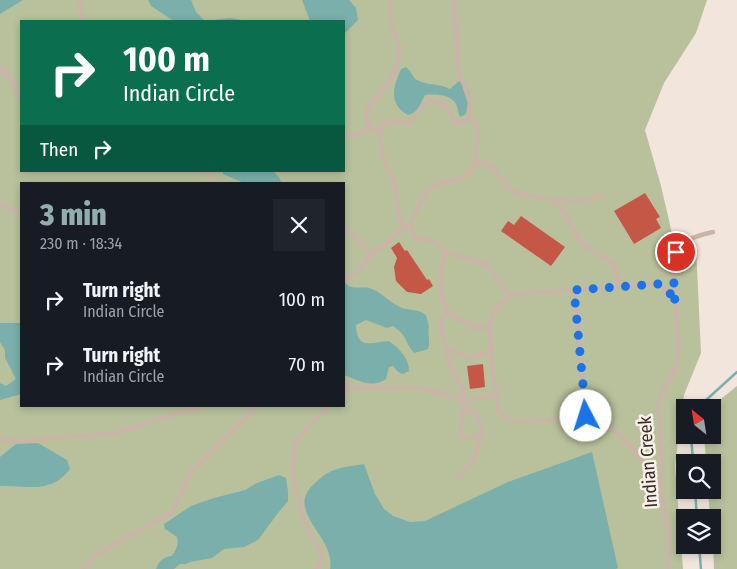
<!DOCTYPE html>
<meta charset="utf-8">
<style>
body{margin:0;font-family:"Fira Sans Condensed",sans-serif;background:#20242c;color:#f1f3f6;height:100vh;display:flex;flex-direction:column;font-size:19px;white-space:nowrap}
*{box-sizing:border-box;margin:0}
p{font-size:16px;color:#9ea1a6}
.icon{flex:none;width:28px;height:28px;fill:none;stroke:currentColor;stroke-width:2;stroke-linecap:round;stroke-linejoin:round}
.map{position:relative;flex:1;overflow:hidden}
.panel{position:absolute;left:20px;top:182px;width:325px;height:225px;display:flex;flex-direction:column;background:#171b24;border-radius:0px;box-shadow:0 2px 8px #0003}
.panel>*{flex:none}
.top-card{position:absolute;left:20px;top:20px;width:325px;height:152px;border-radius:0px;box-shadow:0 2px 8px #0003;background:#0b6e4f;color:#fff;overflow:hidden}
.needle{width:32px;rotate:330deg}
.controls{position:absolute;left:676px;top:399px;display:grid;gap:10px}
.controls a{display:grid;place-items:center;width:45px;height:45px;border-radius:0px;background:#171b24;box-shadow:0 2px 8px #0003;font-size:25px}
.pin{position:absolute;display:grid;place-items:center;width:42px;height:42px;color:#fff;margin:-21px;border:2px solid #fff;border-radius:50%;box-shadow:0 1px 5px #0007}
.me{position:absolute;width:55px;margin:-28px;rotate:355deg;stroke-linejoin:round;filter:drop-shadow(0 0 4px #0008)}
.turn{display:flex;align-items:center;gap:18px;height:105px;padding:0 20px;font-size:22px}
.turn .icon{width:65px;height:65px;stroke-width:2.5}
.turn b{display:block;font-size:35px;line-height:42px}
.then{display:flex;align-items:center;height:48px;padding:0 20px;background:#0003;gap:10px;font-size:19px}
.round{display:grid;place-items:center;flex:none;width:52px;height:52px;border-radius:0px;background:#20242c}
.overview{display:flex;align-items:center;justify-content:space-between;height:85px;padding:0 20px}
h1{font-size:30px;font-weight:800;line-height:38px;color:#92adae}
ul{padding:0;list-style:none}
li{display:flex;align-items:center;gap:15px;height:65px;padding:0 20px}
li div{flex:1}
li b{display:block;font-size:19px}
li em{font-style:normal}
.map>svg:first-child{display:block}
.green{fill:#b8c19c;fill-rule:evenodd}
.water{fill:#7bafab}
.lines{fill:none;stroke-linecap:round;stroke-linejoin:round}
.stream{stroke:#7bafab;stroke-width:2.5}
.building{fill:#c55747}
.service{stroke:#cab4a8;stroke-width:4.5}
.route{stroke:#1a73e8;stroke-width:9;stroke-dasharray:0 16.2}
.labels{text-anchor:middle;stroke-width:5;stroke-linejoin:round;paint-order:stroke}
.street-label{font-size:18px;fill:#372b28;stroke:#f9f0e8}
</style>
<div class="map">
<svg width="737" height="569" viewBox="0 0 737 569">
<rect width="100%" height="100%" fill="#f2e5dc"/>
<path class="green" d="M0 0H707L696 33 664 83 645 130 661 186 674 242 696 247 701 353 684 395 675 466 683 569H0ZM21 21H344V171H21ZM21 184H344V406H21Z
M737 386V569H714L712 518 710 517 708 490H712V462H706L704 435H712V406Z"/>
<path class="water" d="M0 0H23L0 14Z
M148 0H191L196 12 205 21 230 18 248 21H174L151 6Z
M302 0H349L356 8 358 20 344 34V21H310Z
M406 67C411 71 412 77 417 80 427 86 439 83 450 89L459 81 465 82 470 94 466 114 460 117C458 113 458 108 456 104 450 94 435 94 425 95 420 104 418 113 408 115 388 104 393 87 401 69Z
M223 171H273L279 177 282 184 244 183 223 174Z
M344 281C350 291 359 286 369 288 381 291 388 302 400 307 409 311 416 308 426 315L429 327C427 333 431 341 428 349L414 353C404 341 408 336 393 326L387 328 366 320 356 325C357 351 372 342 389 341 399 349 409 357 409 371L403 374 398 372 393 366 389 367 386 379C372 389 358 380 344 375Z
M0 323H21V394L0 400V383L6 386 16 379 5 358V350L0 342Z
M38 443 67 460 70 469C50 495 27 485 0 486V457L16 444Z
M592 452 618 568 616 569H330C336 537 286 513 312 486 331 467 339 468 364 464L375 494 384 509 393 516 410 522 425 521 508 482Z
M279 475 286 478 288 491V501L278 513 258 540 244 547 224 549 212 558 190 562 186 564H180L174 569H156C159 561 163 557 172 556 176 550 179 545 177 537L165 529 164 524 191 506 214 498 245 490 257 483Z"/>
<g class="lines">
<path class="stream" d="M701 408 705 401 737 372
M691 435 693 462
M695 490 697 518
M699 545 701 569"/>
</g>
<path class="building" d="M645 193 660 217 656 219 661 228 634 244 614 211Z
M521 216 565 247 551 266 501 231 508 221 514 225Z
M399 242 405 251 407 250 427 280 429 279 433 286 421 294 407 292 396 281 394 267 397 258 391 248Z
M483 364 485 387 470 389 467 366Z"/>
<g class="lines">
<path class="service" d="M80 0V10L83 21
M389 0 391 2C391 9 389 19 391 26 392 31 396 35 398 40 405 66 383 92 367 109L366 119 374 131 381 128 389 120 403 123 411 122 423 105 430 100C445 102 448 109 455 122L463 123 468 118 470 103 464 84 461 79 458 65 454 0
M0 68 11 79 21 100
M468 118 477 123 478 130 475 166
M381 128V146L383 159 396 187 398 216 405 228 410 225
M344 133C356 138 362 134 370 125
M205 171 215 181 223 184
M551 200C568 201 587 201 603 195
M0 205 21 212
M344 228 355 237 372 254 405 228
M447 252C437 272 439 292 447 312L475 328H491
M344 281 356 274 372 254
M574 290 586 416
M511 297 489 268 483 263 447 252 432 240 415 238 410 225C417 211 424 188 441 182 448 180 456 182 463 178 470 174 474 162 484 163 494 163 504 185 513 191 526 199 545 194 557 204 568 213 572 233 584 245 593 252 605 256 613 264 618 270 618 278 619 286
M447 312 441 320 445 346 467 358 492 352
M445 346 453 372 462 387 465 401 495 395
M344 383 349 387 344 393
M349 387 418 388 438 392 465 401C463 413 460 425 461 437L466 438 477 437 482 432 481 424 476 413 468 411 464 407
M0 440 21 441 116 433 203 406
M460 479 458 476C475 462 478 456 480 434
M661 491 638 455 622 437 607 425 586 416 518 422C510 420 503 419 499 411 495 401 488 328 491 319 495 305 505 299 518 294L658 284 669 291 675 303
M83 569 97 554 173 512 191 472 257 406
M316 569 322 561 321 550 306 527 293 476 295 442 329 406
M669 569 668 527 661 491 662 469 658 403 664 388 673 375 678 362 679 350 673 265C678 241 690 237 713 232"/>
</g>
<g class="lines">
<path class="route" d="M586 416 574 290 658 284 669 291 675 304 673 265 676 252"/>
</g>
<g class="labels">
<g class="street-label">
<text transform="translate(648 462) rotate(-94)" y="6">Indian Creek</text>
</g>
</g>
</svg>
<div class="controls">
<a><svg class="needle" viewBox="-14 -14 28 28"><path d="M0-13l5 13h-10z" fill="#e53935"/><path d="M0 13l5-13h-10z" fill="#9ea1a6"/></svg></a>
<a><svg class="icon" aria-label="search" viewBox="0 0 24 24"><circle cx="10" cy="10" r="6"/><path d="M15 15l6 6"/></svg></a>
<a><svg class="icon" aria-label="layers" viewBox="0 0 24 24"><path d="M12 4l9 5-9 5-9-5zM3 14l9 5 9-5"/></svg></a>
</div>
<div class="pin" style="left:676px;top:252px;background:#d93025"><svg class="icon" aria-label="arrive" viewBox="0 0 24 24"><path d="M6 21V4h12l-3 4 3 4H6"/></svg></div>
<svg class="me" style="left:586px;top:416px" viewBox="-20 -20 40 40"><circle r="19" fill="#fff"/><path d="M0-13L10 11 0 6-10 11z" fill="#1a73e8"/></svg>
<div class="top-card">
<div class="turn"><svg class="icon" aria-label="right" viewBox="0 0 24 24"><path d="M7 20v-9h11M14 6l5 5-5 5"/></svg><div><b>100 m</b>Indian Circle</div></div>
<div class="then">Then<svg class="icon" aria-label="right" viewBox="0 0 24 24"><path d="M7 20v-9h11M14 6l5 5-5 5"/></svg></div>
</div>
<section class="panel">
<div class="overview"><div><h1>3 min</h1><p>230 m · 18:34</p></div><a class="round"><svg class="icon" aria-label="close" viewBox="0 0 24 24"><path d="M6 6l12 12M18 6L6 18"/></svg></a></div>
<ul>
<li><svg class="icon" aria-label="right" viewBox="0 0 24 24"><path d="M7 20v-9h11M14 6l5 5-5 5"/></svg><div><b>Turn right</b><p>Indian Circle</p></div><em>100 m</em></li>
<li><svg class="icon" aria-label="right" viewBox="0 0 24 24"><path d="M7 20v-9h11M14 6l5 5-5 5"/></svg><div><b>Turn right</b><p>Indian Circle</p></div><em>70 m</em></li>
</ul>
</section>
</div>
